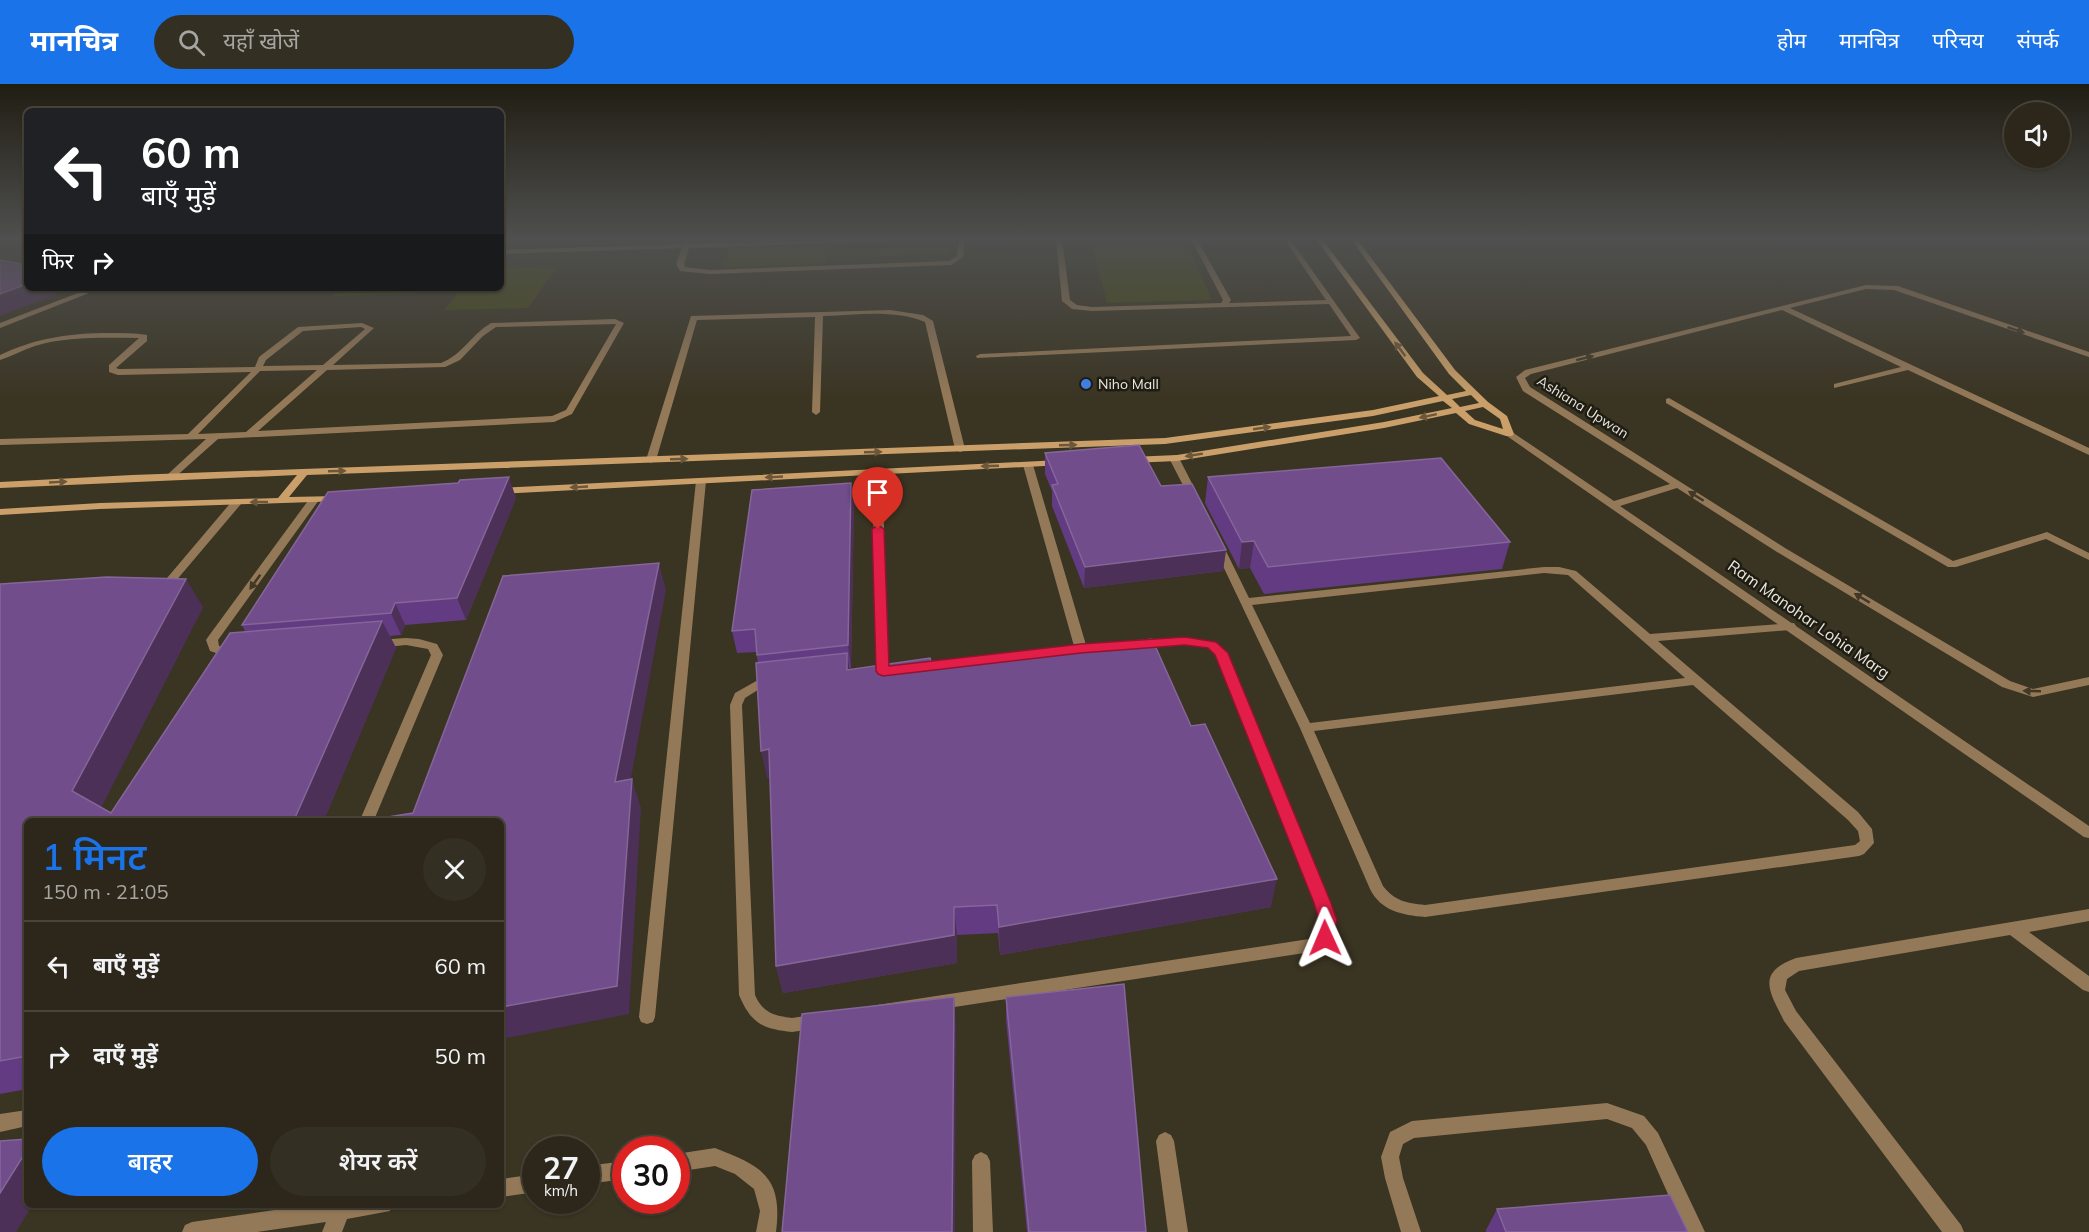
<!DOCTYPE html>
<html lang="hi">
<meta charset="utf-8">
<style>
body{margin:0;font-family:Mulish,"Noto Sans Devanagari",sans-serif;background:#342f23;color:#f1f3f6;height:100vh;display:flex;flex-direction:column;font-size:22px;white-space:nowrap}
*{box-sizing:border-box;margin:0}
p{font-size:20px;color:#a6a5a2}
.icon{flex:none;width:33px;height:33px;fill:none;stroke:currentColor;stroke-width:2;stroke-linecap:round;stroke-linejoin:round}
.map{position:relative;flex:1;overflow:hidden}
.drawer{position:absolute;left:24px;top:734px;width:480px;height:390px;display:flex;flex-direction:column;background:#2c271a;border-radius:9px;box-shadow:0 2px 4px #0004,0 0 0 2px #484439}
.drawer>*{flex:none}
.guide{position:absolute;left:24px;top:24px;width:480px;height:183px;border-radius:9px;box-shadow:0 2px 4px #0004,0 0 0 2px #484439;background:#202124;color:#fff;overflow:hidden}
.tools{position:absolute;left:2004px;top:18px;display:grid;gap:12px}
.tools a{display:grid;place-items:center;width:66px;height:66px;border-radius:50%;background:#2c271a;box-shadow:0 2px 4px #0004,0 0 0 2px #484439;font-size:30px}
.speed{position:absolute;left:522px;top:1052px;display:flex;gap:12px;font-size:30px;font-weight:700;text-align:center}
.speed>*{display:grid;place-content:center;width:78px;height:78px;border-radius:50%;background:#2c271a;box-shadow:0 2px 4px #0004,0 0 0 2px #484439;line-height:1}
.speed small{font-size:15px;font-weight:400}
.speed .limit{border:9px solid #d22;background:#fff;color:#111}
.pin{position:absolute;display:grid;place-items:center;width:51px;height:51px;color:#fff;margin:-62px -26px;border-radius:50% 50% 50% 0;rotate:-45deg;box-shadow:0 0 6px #0007}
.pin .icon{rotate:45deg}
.me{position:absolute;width:66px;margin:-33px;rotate:359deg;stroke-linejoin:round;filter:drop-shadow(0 0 4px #0008)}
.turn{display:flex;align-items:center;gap:21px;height:126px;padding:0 18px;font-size:27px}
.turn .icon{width:78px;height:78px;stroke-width:2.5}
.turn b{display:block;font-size:42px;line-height:51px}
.then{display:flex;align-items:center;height:57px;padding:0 18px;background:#0003;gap:12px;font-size:22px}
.round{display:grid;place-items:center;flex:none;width:63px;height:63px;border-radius:32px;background:#342f23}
.head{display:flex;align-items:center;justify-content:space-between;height:102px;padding:0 18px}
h1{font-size:36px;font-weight:600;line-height:45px;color:#1a73e8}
.action{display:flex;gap:12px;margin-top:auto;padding:12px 18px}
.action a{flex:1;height:69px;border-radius:36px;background:#1a73e8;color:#fff;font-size:24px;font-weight:600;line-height:69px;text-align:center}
.action a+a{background:#342f23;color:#f1f3f6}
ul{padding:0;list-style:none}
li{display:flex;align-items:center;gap:18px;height:90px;padding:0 18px;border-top:2px solid #484439}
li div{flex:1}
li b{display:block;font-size:22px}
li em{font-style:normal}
header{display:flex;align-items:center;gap:36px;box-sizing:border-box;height:84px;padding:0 30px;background:#1a73e8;color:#fff}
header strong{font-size:28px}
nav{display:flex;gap:33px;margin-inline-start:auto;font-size:21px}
.search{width:420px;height:54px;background:#342f23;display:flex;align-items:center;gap:15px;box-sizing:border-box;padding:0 21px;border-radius:33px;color:#a6a5a2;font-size:22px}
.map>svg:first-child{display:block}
.green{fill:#454911}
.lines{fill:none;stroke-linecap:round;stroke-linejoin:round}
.lane{fill:#947958;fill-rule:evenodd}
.street{fill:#947958;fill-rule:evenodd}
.secondary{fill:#ca9f69;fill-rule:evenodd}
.wall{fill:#623b82}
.shaded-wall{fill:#4c3057}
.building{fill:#714d8b;stroke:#846698;stroke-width:1.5}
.oneway{fill:#423828}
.oneway2{fill:#6c573a}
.route{fill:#e11d48;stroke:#92132f;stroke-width:1.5}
.shop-dot{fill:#3f7fe0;stroke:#1f1c14;stroke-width:2}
.labels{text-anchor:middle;stroke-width:5;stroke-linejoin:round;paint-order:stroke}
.far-poi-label{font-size:14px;fill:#eae7db;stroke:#1f1c14;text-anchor:start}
.far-street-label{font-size:14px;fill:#eae7db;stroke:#1f1c14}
.street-label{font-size:16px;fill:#eae7db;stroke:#1f1c14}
</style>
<header>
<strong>मानचित्र</strong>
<div class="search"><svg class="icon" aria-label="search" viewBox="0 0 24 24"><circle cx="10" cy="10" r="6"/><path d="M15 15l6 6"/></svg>यहाँ खोजें</div>
<nav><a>होम</a><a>मानचित्र</a><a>परिचय</a><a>संपर्क</a></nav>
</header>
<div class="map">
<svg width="2089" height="1148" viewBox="0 0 2089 1148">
<rect width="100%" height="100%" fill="#3a3422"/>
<path class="green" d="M1090 155H1185L1212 216 1107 219Z
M828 160V166L948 163V170L827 174 826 180 721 183 729 163Z
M557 183 528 224 444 226 459 208 333 212 341 204H501V185Z"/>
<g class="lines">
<path class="lane" d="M1174 371 1179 374 1199 413 1198 415H1190L1189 413 1169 374Z
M701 394 706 397 655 933 653 938 647 940 641 938 639 933 696 397Z
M1218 458 1223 461 1249 514 1544 483H1559L1576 487 1650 550 1794 539 1796 542 1790 546 1658 557 1858 728 1872 745 1874 759 1864 770 1859 772 1425 833C1402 831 1381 827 1370 805L1300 644 1213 461ZM1544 489 1568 491 1685 594 1310 639 1252 521ZM1693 601 1848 736 1858 747 1860 757 1855 761 1425 821C1406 819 1395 817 1383 802L1314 647Z
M2089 825V837L2029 848 2089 892V908L2083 906 2010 851 1799 887 1787 895 1785 906 1796 927 1961 1141 1964 1148H1942L1784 937C1770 908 1755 889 1796 874Z"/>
<path class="street" d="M685 155H691L690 160 747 158 748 155H754V158L902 155 899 157 689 164 684 180 685 183 710 186 949 177 957 172 959 155H965L963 173 951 181 710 190 680 187 676 180 682 164 501 170V166L683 160Z
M1056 155H1062L1070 216 1077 221 1092 223 1221 219 1223 216 1191 155H1197L1231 216 1229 219 1326 216 1284 155H1290L1360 254 1356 256 977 274 976 272 980 270 1351 252 1329 220 1092 227 1072 225 1062 217Z
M1866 201 1898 202 2089 268V273L1894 206 1866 205 1790 224 2089 364V371L1908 286 1834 304V300L1901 283 1782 226 1531 290 1525 294 1530 303 1785 464 2010 597 2033 605 2089 593V601L2033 613 2002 603 1777 468 1677 404 1620 422 2089 742V754L2084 753 1504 350 1509 347 1512 348 1614 417 1670 400 1523 307 1516 293 1525 286Z
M91 204H102L0 244V239Z
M890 226 923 231 933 237 965 365 963 367 960 368 955 365 925 238C895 225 856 231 823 232L820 328 816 331 812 328 815 233 697 236 656 376 651 379 646 376 691 232Z
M615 235 624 239 572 330 554 338 218 355 173 395 170 396 165 393 167 391 206 355 0 361V355L188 350 251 288 118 291 109 288V281L139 254C105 254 68 252 35 262 23 266 12 272 0 276V271C35 254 71 249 109 249 122 249 135 249 147 251V257L116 284 119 285 255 283 259 273 298 243 362 239 374 244 333 281 441 279C462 271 472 250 491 239ZM616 240 566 326 552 332 258 347 327 286 445 283 460 276 483 252 496 243ZM361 243 365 245 323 281 263 282 266 276 303 247ZM317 286 246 348 198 350 260 287Z
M1669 314 1953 477 2047 448 2089 469V476L2046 455 1956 483H1948L1666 319V315Z
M1028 378 1033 381 1086 561 1185 553 1216 558 1227 569 1331 819C1338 845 1339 858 1311 868L792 948C762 945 751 939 739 911L730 621 735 609 758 596 877 583 872 387 877 384 882 387 889 582 1074 562 1023 381ZM1185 561 1208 564 1216 571 1315 819 1320 836 1318 850 1309 855 792 934C774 932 763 929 755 911L742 621 745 614 761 604 1081 569Z
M314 413 319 416 218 556 219 562 235 567 237 570 235 573 231 574 210 567 206 556 208 553 310 414Z
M237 415 241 416V420L169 505H156L154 503 156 501 162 500 233 416Z
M406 554 419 555 437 560 443 571 374 736H360L431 571 428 565 406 561 377 564 371 560 377 556Z
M1607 1019 1644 1032 1658 1049 1705 1148H1685L1646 1061 1632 1044 1607 1035 1414 1054 1403 1060 1399 1073 1403 1094 1421 1148H1401L1385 1094 1381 1073 1390 1048 1412 1037Z
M27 1026V1042L0 1048V1030Z
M1165 1048 1171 1051 1174 1057 1188 1148H1168L1156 1057 1159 1051Z
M715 1064C762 1082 783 1093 776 1148H756L760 1127 754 1105 735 1090 715 1082 676 1088V1070Z
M981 1068 987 1071 990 1077 993 1148H973L972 1077 975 1071Z
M626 1077V1095L586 1100V1082Z
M536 1090V1108L501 1113V1095Z
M315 1120H392L390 1127 347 1135 342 1148H322L326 1138 257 1148H182L185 1141 192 1138Z"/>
<path class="secondary" d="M1316 155H1322L1423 289 1447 311 1466 307 1449 290 1351 155H1357L1455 286 1488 318 1507 332 1514 350 1512 352H1506L1469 340 1456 329 1384 344 1177 377 1131 379 1126 376 1131 373 1177 371 1384 338 1452 324 1443 317 1373 332 1165 360 307 391 289 413 338 412 342 413V417L100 425 0 431V425L100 419 278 414 297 391 0 404V398L132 391 1165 354 1373 326 1439 312 1417 293ZM1471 311 1479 319 1460 323 1452 315ZM1483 323 1500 335 1503 345 1475 336 1465 327Z
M1060 376 1065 379 1063 381 499 410 494 407 499 404Z"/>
</g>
<path class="wall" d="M1045 369 1161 402 1226 466 1223 487 1084 504 1052 422V407L1045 390Z
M1208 393 1510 458 1502 485 1264 510 1250 484 1239 485 1205 419Z
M516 414 466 536 405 541 401 551 390 552 396 564 324 736H27V1005L0 1010V500L203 523 101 723 111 729 245 547 242 541Z
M854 420 851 584H849V585H933L1271 823 1000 871 998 849 957 851V879L783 909 776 882 770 694H767L758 579 756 568 737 569 732 547Z
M1006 913 1146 1148H1027L1006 936Z
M1497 1125 1688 1148H1486V1146Z"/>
<path class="shaded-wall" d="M27 200V204L70 205 0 232V210Z
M509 393 516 414 466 536 457 514Z
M851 399 854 420 851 584 848 561Z
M1254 457 1250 484 1239 485 1242 458Z
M1226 466 1223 487 1084 504 1085 483Z
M659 479 666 506 625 726 615 698Z
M186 495 203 523 95 736 72 707Z
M395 519 405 541 401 551 391 529Z
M382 537 396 564 324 736H294Z
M847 569 851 596 847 586Z
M769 665 775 693 767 694 761 667Z
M632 695 641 724 629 930 501 955V923Z
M1277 795 1271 823 1000 871 999 843Z
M954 823 957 851V879L783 909 776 882Z
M954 913 956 942 955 1148H952Z
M27 1066V1120H33L16 1148H0V1109Z"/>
<path class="building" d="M0 176 27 181V200L0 210Z
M1139 361 1161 402 1192 400 1226 466 1085 483 1052 401 1058 400 1045 369Z
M1441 374 1510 458 1268 483 1254 457 1242 458 1208 393Z
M509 393 457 514 395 519 391 529 242 541 328 408 458 399 460 396Z
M851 399 848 561 757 571 755 545 732 547 752 406Z
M659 479 615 698 632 695 617 902 501 923V736H376V735L413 729 503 492Z
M107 493 186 495 72 707 111 729 230 549 382 537 294 736H27V972L0 977V500Z
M1152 555 1191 642 1205 640 1277 795 999 843 997 821 954 823V851L776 882 769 665 761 667 756 579 847 569V586L930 574 933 585Z
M1124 900 1146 1148H1029L1006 913Z
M954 913 952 1148H782L802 930Z
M27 1055V1066L0 1109V1057Z
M1670 1111 1688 1148H1506L1497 1125Z"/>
<defs><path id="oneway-solid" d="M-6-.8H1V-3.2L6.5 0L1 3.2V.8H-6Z" transform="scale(1.5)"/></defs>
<g class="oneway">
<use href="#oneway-solid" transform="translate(2016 246) rotate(19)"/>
<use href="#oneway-solid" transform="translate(1585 274) rotate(-14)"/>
<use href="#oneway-solid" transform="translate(1696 412) rotate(-148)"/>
<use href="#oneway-solid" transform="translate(255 498) rotate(126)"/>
<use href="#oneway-solid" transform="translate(1862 514) rotate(-149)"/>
<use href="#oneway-solid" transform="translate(2032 607) rotate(-178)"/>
</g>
<g class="oneway2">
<use href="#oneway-solid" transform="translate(1400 265) rotate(-127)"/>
<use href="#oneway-solid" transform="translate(1428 332) rotate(168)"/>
<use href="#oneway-solid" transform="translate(1262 344) rotate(-8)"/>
<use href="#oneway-solid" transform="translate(1068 361) rotate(-2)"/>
<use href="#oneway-solid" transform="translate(873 368) rotate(-2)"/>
<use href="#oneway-solid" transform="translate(1194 371) rotate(171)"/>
<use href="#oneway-solid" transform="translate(679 375) rotate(-2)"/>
<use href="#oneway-solid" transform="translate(990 382) rotate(178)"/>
<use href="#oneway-solid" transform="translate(337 387) rotate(-2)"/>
<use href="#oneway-solid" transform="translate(774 393) rotate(177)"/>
<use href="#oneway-solid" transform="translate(58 398) rotate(-3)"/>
<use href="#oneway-solid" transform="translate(579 403) rotate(177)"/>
<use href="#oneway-solid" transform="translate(259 418) rotate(179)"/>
</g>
<linearGradient id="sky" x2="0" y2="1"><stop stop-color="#201d13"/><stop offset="0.49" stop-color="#4f504f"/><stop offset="1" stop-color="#4f504f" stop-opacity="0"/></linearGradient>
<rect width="2089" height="316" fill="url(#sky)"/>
<path class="route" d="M878 441 884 445 889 582 1081 560 1185 553 1216 558 1228 569 1331 819 1337 836 1331 859 1325 861 1319 859 1316 854 1319 836 1314 819 1215 571 1208 564 1185 561 1081 569 883 592 878 590 876 587 872 445Z"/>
<circle class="shop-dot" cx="1086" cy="300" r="6"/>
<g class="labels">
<g class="far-poi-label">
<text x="1098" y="305">Niho Mall</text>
</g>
<g class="far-street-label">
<text transform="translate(1583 323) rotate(32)" y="5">Ashiana Upwan</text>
</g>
<g class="street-label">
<text transform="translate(1809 535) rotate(35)" y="6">Ram Manohar Lohia Marg</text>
</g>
</g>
</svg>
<div class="tools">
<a><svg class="icon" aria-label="sound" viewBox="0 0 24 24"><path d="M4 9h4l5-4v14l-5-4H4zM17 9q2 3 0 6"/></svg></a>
</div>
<div class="speed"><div>27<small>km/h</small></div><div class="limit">30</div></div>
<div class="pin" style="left:878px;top:445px;background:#d93025"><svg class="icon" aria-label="arrive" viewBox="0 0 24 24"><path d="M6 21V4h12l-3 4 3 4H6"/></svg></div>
<svg class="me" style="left:1325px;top:854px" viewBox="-20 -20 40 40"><path d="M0-17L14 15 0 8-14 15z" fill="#e11d48" stroke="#fff" stroke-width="4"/></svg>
<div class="guide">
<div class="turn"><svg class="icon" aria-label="left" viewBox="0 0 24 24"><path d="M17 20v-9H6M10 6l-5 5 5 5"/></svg><div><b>60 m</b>बाएँ मुड़ें</div></div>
<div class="then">फिर<svg class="icon" aria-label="right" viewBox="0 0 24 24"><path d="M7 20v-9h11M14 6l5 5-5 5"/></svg></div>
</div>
<section class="drawer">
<div class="head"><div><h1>1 मिनट</h1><p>150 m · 21:05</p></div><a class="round"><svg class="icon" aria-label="close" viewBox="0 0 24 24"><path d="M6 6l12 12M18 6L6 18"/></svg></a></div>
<ul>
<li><svg class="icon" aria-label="left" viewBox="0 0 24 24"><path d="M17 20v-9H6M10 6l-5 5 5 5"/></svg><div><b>बाएँ मुड़ें</b></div><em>60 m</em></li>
<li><svg class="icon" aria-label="right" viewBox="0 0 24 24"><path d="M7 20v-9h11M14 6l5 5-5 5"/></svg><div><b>दाएँ मुड़ें</b></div><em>50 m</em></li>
</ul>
<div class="action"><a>बाहर</a><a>शेयर करें</a></div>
</section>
</div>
